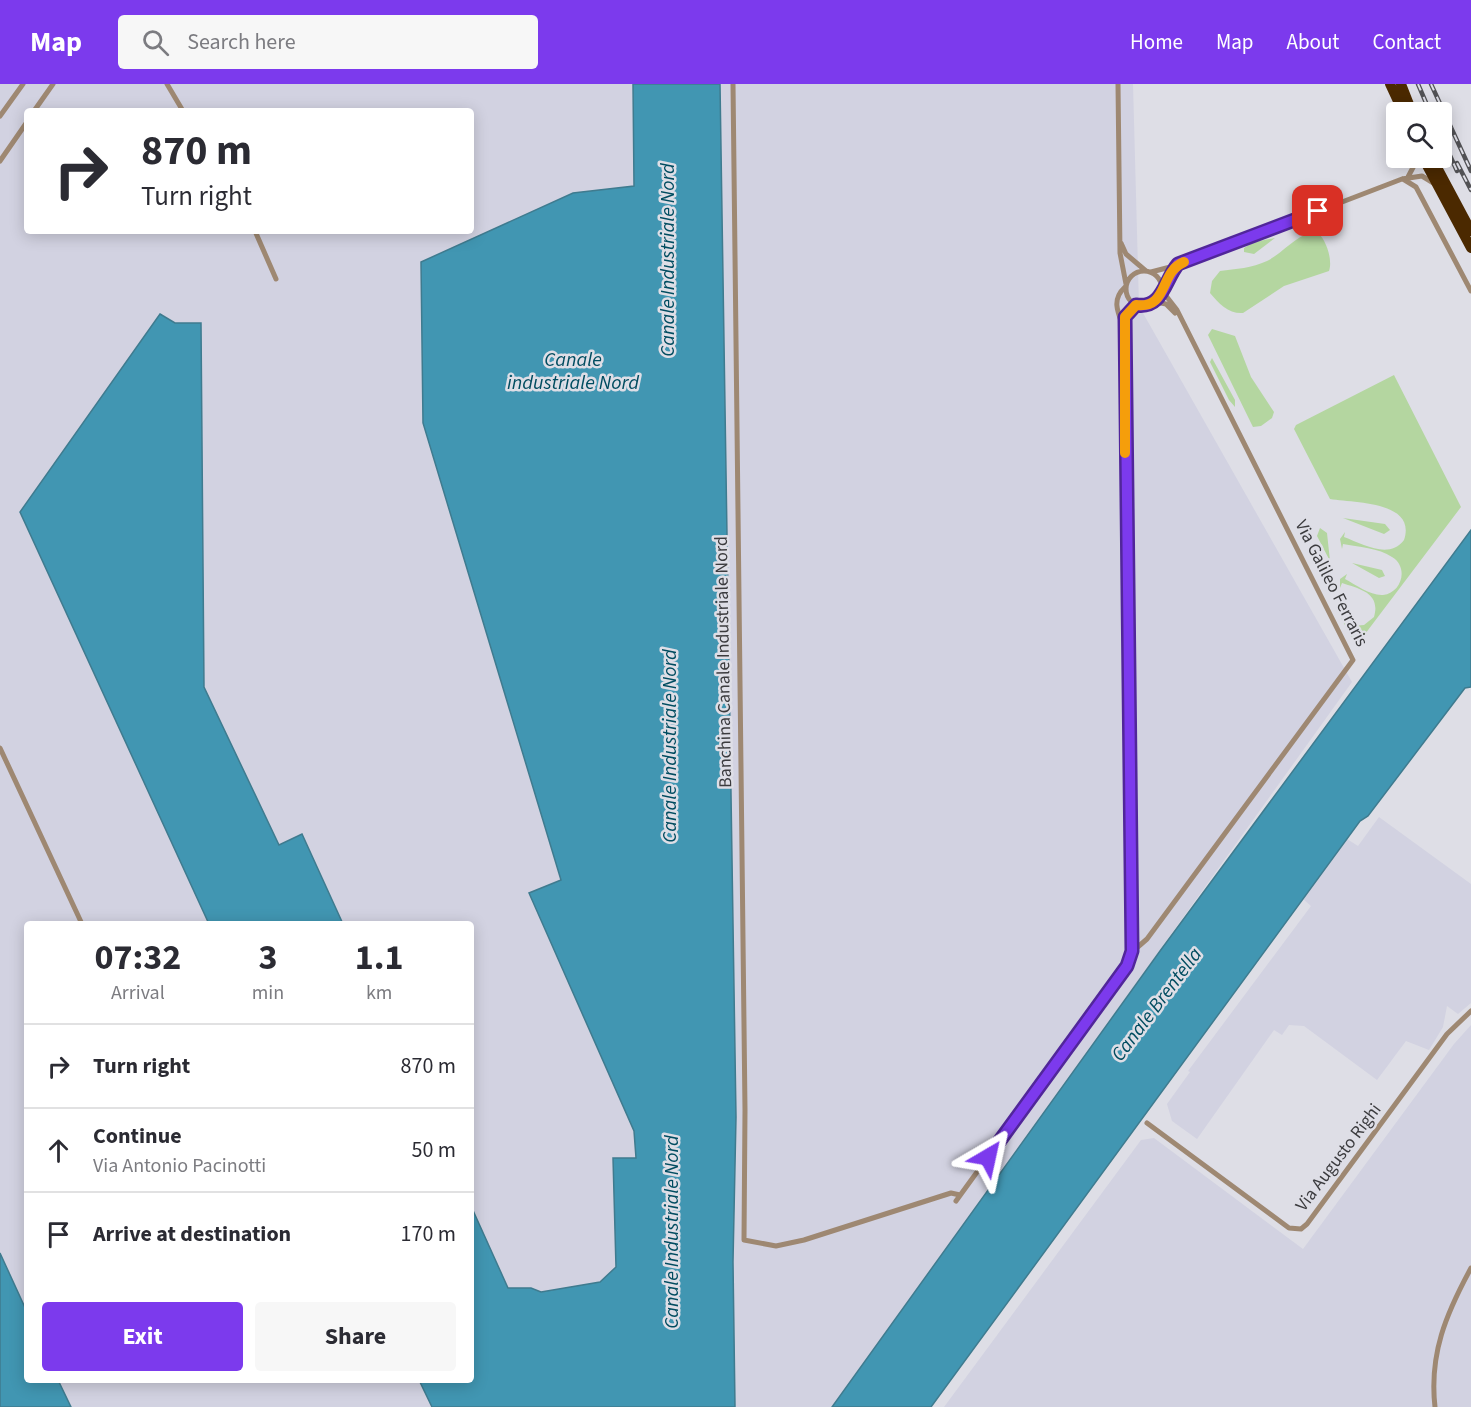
<!DOCTYPE html>
<style>
body{margin:0;font-family:"Source Sans 3",sans-serif;background:#f7f7f7;color:#2b2b33;height:100vh;display:flex;flex-direction:column;font-size:22px;white-space:nowrap}
*{box-sizing:border-box;margin:0}
p{font-size:20px;color:#7c7c81}
.icon{flex:none;width:33px;height:33px;fill:none;stroke:currentColor;stroke-width:2;stroke-linecap:round;stroke-linejoin:round}
.map{position:relative;flex:1;overflow:hidden}
.details{position:absolute;left:24px;top:837px;width:450px;height:462px;display:flex;flex-direction:column;background:#fff;border-radius:6px;box-shadow:0 3px 15px #0003}
.details>*{flex:none}
.banner{position:absolute;left:24px;top:24px;width:450px;height:126px;border-radius:6px;box-shadow:0 3px 15px #0003;background:#fff;color:#2b2b33;overflow:hidden}
.buttons{position:absolute;left:1386px;top:18px;display:grid;gap:12px}
.buttons a{display:grid;place-items:center;width:66px;height:66px;border-radius:6px;background:#fff;box-shadow:0 3px 15px #0003;font-size:30px}
.pin{position:absolute;display:grid;place-items:center;width:51px;height:51px;color:#fff;margin:-26px;border-radius:12px;box-shadow:0 3px 9px #0006}
.me{position:absolute;width:66px;margin:-33px;rotate:36deg;stroke-linejoin:round;filter:drop-shadow(0 0 4px #0008)}
.turn{display:flex;align-items:center;gap:21px;height:126px;padding:0 18px;font-size:27px}
.turn .icon{width:78px;height:78px;stroke-width:2.5}
.turn b{display:block;font-size:42px;line-height:51px}
.eta{display:flex;justify-content:space-evenly;align-items:center;height:102px;text-align:center}
.eta b{font-size:36px;font-weight:700;line-height:42px}
.button{display:flex;gap:12px;margin-top:auto;padding:12px 18px}
.button a{flex:1;height:69px;border-radius:6px;background:#7c3aed;color:#fff;font-size:24px;font-weight:700;line-height:69px;text-align:center}
.button a+a{background:#f7f7f7;color:#2b2b33}
ul{padding:0;list-style:none}
li{display:flex;align-items:center;gap:18px;height:84px;padding:0 18px;border-top:2px solid #e1e1e2}
li div{flex:1}
li b{display:block;font-size:22px}
li em{font-style:normal}
header{display:flex;align-items:center;gap:36px;box-sizing:border-box;height:84px;padding:0 30px;background:#7c3aed;color:#fff}
header strong{font-size:28px}
nav{display:flex;gap:33px;margin-inline-start:auto;font-size:21px}
.search{width:420px;height:54px;background:#f7f7f7;display:flex;align-items:center;gap:15px;box-sizing:border-box;padding:0 21px;border-radius:6px;color:#7c7c81;font-size:22px}
.map>svg:first-child{display:block}
.built{fill:#d2d2e1;fill-rule:evenodd}
.green{fill:#b4d6a0}
.water{fill:#4196b2;stroke:#3f7b8f;stroke-width:1.5}
.lines{fill:none;stroke-linecap:round;stroke-linejoin:round}
.street{stroke:#9e8872;stroke-width:5}
.highway{stroke:#4b2900;stroke-width:10}
.rail-casing{stroke:#525255;stroke-width:4.5}
.rail{stroke:#dedee6;stroke-width:2;stroke-dasharray:7;stroke-linecap:butt}
.route-casing{stroke:#51269a;stroke-width:15}
.route{stroke:#7c3aed;stroke-width:10}
.slow{stroke:#f59e0b;stroke-width:10}
.labels{text-anchor:middle;stroke-width:5;stroke-linejoin:round;paint-order:stroke}
.street-label{font-size:18px;fill:#3b3b3e;stroke:#dedee6}
.water-label{font-size:20px;font-style:italic;fill:#004c60;stroke:#dedee6}
</style>
<header>
<strong>Map</strong>
<div class="search"><svg class="icon" aria-label="search" viewBox="0 0 24 24"><circle cx="10" cy="10" r="6"/><path d="M15 15l6 6"/></svg>Search here</div>
<nav><a>Home</a><a>Map</a><a>About</a><a>Contact</a></nav>
</header>
<div class="map">
<svg width="1471" height="1323" viewBox="0 0 1471 1323">
<rect width="100%" height="100%" fill="#dedee6"/>
<path class="built" d="M0 0H633L634 102 573 109 421 179 423 339 561 797 529 809 634 1047 636 1074H613L616 1183 600 1198 541 1208 531 1204H508L471 1122V840H343L302 750 279 761 204 603 201 240 175 239 161 230 20 429 209 840H27V1228L0 1169ZM27 27H471V147H27Z
M720 0H1133L1139 222 1352 598 832 1323H735L734 1317 733 1178 736 1033Z
M1379 733 1471 800V919L1458 930 1447 922 1443 943 1429 966 1406 957 1377 996 1304 942 1289 941 1282 951 1274 946 1197 1055 1172 1037 1167 1020 1190 988 1188 987 1311 822 1303 815 1347 755 1358 762Z
M1471 941V1323H944L1141 1056 1154 1054 1303 1165 1454 960Z
M58 1296H419L432 1323H71Z"/>
<path class="green" d="M1316 147C1326 154 1333 176 1329 187L1284 202 1243 229C1229 230 1219 220 1210 209L1212 197 1220 187C1236 185 1252 184 1267 177 1283 169 1297 150 1316 147Z
M1275 154 1254 170 1244 168V164L1254 158Z
M1212 245 1235 252 1251 293 1274 328 1272 334 1261 342 1253 343 1251 339 1208 251Z
M1212 274 1235 316V323L1229 316 1210 278Z
M1394 291 1461 423 1356 562 1341 534 1352 542 1364 541 1374 533C1381 509 1360 505 1342 499L1340 504V495L1347 490 1345 495C1356 501 1371 512 1383 511 1402 509 1409 483 1392 473 1379 464 1358 463 1343 460L1342 465 1340 455 1345 448 1344 453C1363 460 1389 476 1404 456 1417 417 1354 419 1330 415L1294 345 1296 341Z
M1343 434 1385 440 1390 446 1384 450Z
M1320 444 1327 449 1330 477 1317 452Z
M1352 479 1382 486 1385 492 1379 494Z"/>
<path class="water" d="M633 0H720L736 1033 733 1178 735 1323H432L419 1296H471V1122L508 1204H531L541 1208 600 1198 616 1183 613 1074H636L634 1047 529 809 561 796 423 339 421 178 573 109 634 102Z
M160 230 175 239H201L204 603 279 761 302 750 343 840H209L20 428Z
M1471 446V603L1465 604 1368 732 1360 737 931 1323H832L1160 867Z
M0 1169 27 1228V1296H58L71 1323H0Z"/>
<g class="lines">
<path class="street" d="M167 0 183 27
M733 0 745 1026 744 1156 776 1162 804 1156 951 1109 960 1111
M1118 0 1120 169 1126 200
M34 27 53 0
M0 32 23 0
M0 77 27 38
M1408 93 1418 74
M1403 95 1416 103 1471 207
M255 147 276 195
M1121 159 1126 170 1146 187
M1126 205a18 18 0 1 1 36 0a18 18 0 1 1-36 0Z
M1151 188 1178 181 1402 95 1422 92 1435 100
M1164 201 1177 182
M1156 218 1166 220 1175 229
M1123 242C1117 227 1112 215 1125 203
M0 664 82 840
M1132 868 1147 855 1353 576 1177 226 1163 208
M1147 1039 1289 1144 1301 1145 1307 1140 1447 950 1471 927
M956 1117 1127 881 1132 868 1123 243 1125 233 1136 221
M1435 1323C1429 1270 1446 1230 1471 1184"/>
<path class="highway" d="M1390 0 1403 28
M1401 0 1412 28
M1423 74 1471 164
M1432 74 1471 147"/>
<defs>
<path id="rail" d="M1418 0 1430 28
M1431 0 1471 87
M1442 54 1457 87
M1457 79 1471 106"/>
</defs>
<use href="#rail" class="rail-casing"/>
<use href="#rail" class="rail"/>
</g>
<g class="lines">
<defs>
<path id="route" d="M988 1073 1127 882 1132 867 1125 233 1136 221C1163 225 1164 197 1178 180L1318 127"/>
</defs>
<use href="#route" class="route-casing"/>
<use href="#route" class="route"/>
<path class="slow" d="M1125 369V233L1136 221C1169 225 1159 188 1184 178"/>
</g>
<g class="labels">
<g class="street-label">
<text transform="translate(1332 499) rotate(63)" y="6">Via Galileo Ferraris</text>
<text transform="translate(723 578) rotate(-91)" y="6">Banchina Canale Industriale Nord</text>
<text transform="translate(1338 1073) rotate(-53)" y="6">Via Augusto Righi</text>
</g>
<g class="water-label">
<text transform="translate(667 176) rotate(-90)" y="7">Canale Industriale Nord</text>
<text x="573" y="282">Canale<tspan x="573" dy="23">industriale Nord</tspan></text>
<text transform="translate(669 662) rotate(-90)" y="7">Canale Industriale Nord</text>
<text transform="translate(1156 920) rotate(-53)" y="7">Canale Brentella</text>
<text transform="translate(671 1148) rotate(-90)" y="7">Canale Industriale Nord</text>
</g>
</g>
</svg>
<div class="buttons">
<a><svg class="icon" aria-label="search" viewBox="0 0 24 24"><circle cx="10" cy="10" r="6"/><path d="M15 15l6 6"/></svg></a>
</div>
<div class="pin" style="left:1318px;top:127px;background:#d93025"><svg class="icon" aria-label="arrive" viewBox="0 0 24 24"><path d="M6 21V4h12l-3 4 3 4H6"/></svg></div>
<svg class="me" style="left:988px;top:1073px" viewBox="-20 -20 40 40"><path d="M0-17L14 15 0 8-14 15z" fill="#7c3aed" stroke="#fff" stroke-width="4"/></svg>
<div class="banner">
<div class="turn"><svg class="icon" aria-label="right" viewBox="0 0 24 24"><path d="M7 20v-9h11M14 6l5 5-5 5"/></svg><div><b>870 m</b>Turn right</div></div>
</div>
<section class="details">
<div class="eta">
<div><b>07:32</b><p>Arrival</p></div>
<div><b>3</b><p>min</p></div>
<div><b>1.1</b><p>km</p></div>
</div>
<ul>
<li><svg class="icon" aria-label="right" viewBox="0 0 24 24"><path d="M7 20v-9h11M14 6l5 5-5 5"/></svg><div><b>Turn right</b></div><em>870 m</em></li>
<li><svg class="icon" aria-label="ahead" viewBox="0 0 24 24"><path d="M12 20V5M6 11l6-6 6 6"/></svg><div><b>Continue</b><p>Via Antonio Pacinotti</p></div><em>50 m</em></li>
<li><svg class="icon" aria-label="arrive" viewBox="0 0 24 24"><path d="M6 21V4h12l-3 4 3 4H6"/></svg><div><b>Arrive at destination</b></div><em>170 m</em></li>
</ul>
<div class="button"><a>Exit</a><a>Share</a></div>
</section>
</div>
